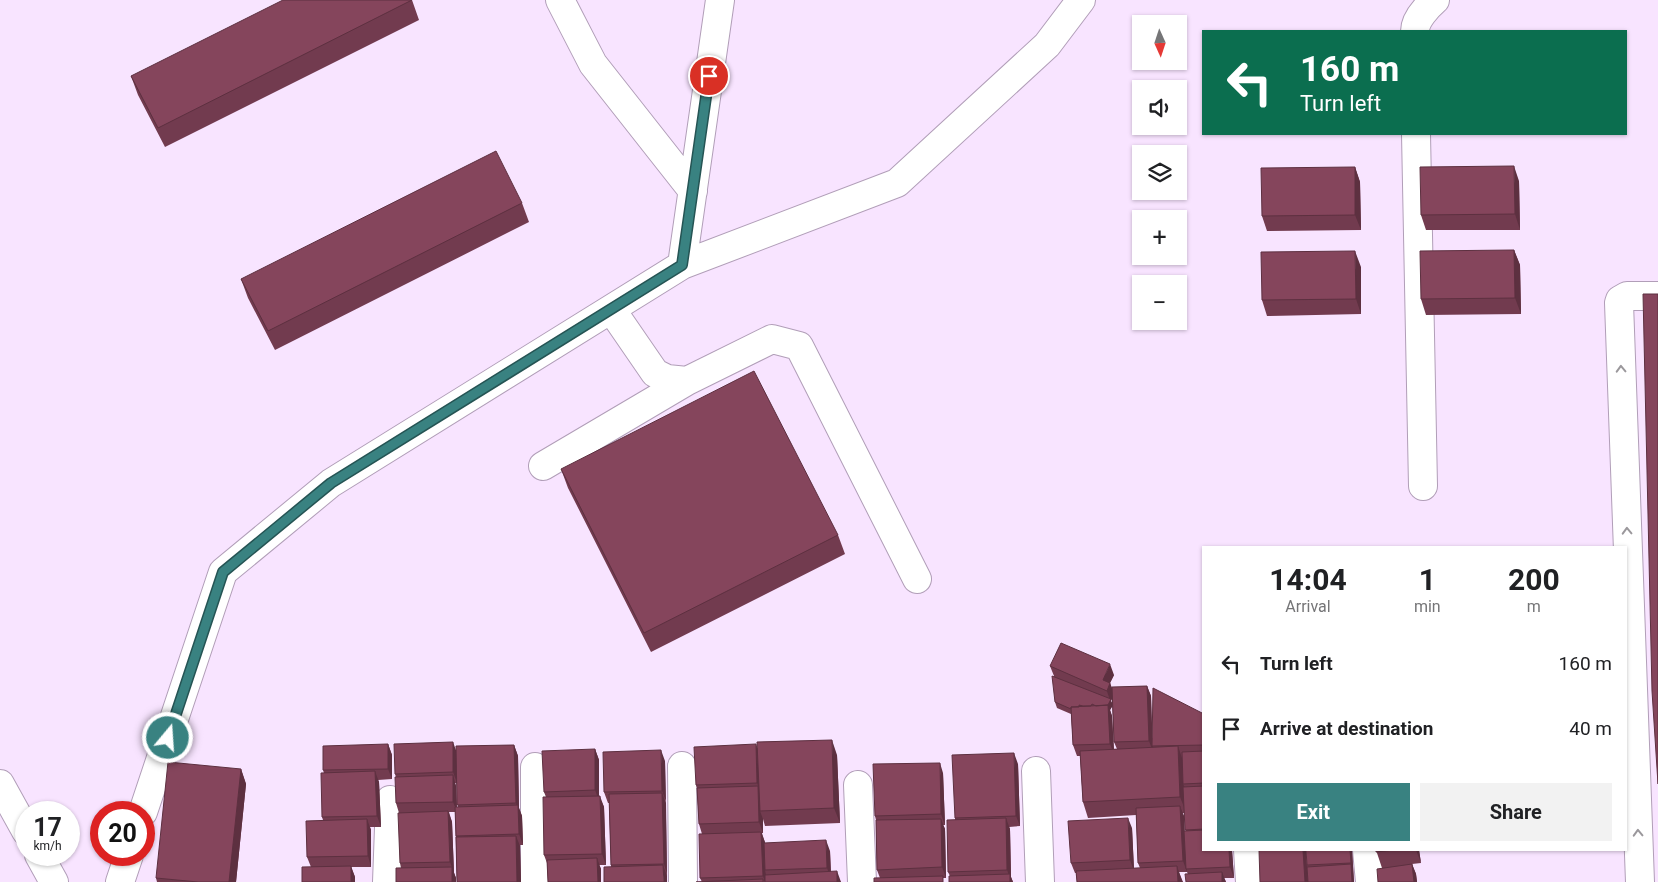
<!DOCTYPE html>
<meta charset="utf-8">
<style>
body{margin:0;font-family:Roboto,sans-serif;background:#f2f2f2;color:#202124;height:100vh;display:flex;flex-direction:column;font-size:19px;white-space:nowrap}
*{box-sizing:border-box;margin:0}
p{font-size:16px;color:#757577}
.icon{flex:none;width:28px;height:28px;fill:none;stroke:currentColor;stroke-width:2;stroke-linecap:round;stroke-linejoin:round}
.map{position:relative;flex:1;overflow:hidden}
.side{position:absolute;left:1202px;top:546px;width:425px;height:305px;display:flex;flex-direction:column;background:#fff;border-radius:0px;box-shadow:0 1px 4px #0004}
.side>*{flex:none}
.banner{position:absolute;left:1202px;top:30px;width:425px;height:105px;border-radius:0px;box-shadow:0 1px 4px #0004;background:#0b6e4f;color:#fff;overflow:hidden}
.needle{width:32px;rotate:177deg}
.fabs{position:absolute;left:1132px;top:15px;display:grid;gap:10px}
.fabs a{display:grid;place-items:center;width:55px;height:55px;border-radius:0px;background:#fff;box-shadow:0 1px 4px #0004;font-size:25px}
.speed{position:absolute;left:15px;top:801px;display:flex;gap:10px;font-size:25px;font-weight:700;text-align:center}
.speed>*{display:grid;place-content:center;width:65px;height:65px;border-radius:50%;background:#fff;box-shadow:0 1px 4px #0004;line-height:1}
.speed small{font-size:12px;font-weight:400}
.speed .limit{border:8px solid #d22;background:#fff;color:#111}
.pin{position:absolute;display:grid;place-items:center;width:42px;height:42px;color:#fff;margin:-21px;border:2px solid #fff;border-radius:50%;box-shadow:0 1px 5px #0007}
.me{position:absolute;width:55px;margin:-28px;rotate:18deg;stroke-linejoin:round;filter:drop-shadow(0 0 4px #0008)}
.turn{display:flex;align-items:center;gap:18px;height:105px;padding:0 15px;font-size:22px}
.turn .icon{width:65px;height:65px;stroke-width:2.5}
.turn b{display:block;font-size:35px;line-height:42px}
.eta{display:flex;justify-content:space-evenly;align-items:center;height:85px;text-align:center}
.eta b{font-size:30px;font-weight:700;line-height:35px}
.button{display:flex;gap:10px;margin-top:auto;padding:10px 15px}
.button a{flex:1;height:58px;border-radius:0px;background:#398281;color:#fff;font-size:20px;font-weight:700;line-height:58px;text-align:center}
.button a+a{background:#f2f2f2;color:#202124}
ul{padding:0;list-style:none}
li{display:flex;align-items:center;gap:15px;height:65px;padding:0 15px}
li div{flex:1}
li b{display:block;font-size:19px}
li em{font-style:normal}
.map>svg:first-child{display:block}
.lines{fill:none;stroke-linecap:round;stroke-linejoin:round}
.minor-casing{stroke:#b19eb8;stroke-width:30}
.minor{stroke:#fff;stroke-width:28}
.wall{fill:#723b4f;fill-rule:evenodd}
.shaded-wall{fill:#5d3040}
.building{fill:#85455c;stroke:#5d3040}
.oneway{stroke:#9b989c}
.route-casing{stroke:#255454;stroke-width:12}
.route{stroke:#398281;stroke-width:9}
</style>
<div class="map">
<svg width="1658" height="882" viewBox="0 0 1658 882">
<rect width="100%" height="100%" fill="#f8e4ff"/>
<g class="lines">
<defs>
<path id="minor" d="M560 0 593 64 693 191
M1415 31C1415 20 1427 7 1435 0
M1416 134 1423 486
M682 265 897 183 1047 45 1081 0
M611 309 655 373 667 379 687 381 772 339 799 346 917 579
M543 466 687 381
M682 766 683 882
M535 767V882
M1036 771 1040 882
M0 784 26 831
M858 785 862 882
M143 812 223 572 331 483 682 265 720 0
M1248 850 1250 882
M1367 850 1370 882
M39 855 54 882
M120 882 129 855
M387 882 390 800
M1640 882 1619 303 1620 300 1627 296H1658"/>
</defs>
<use href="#minor" class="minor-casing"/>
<use href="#minor" class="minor"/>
</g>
<path class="wall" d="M412 0 419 20 165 147 138 95 131 76Z
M1355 167 1360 182 1361 230 1267 231 1262 216Z
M1519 181 1520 230H1426L1421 215Z
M522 203 529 222 275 350 248 298 241 279Z
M1514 250 1520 265 1521 314 1426 315 1421 299Z
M1361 267V314L1267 316 1262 300Z
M561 469 838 535 845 554 651 652 568 488Z
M1050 666 1114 675 1110 683 1112 688 1147 686 1151 696 1152 738 1204 714V850H1232L1234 878H1224L1226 882 1188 874 1186 870 1187 872H1179L1183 882H1077L1076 873H1075L1071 863 1132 828 1134 868H1140L1138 863 1136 815 1088 818 1083 802 1080 756H1077L1073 745 1071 714 1057 708 1055 702 1054 676ZM1112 698 1114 742 1117 749H1114L1112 716 1110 710 1113 705 1111 701ZM1182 813H1184L1186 831H1184V816Z
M388 744 392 755V779L378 780 379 782 381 827H370L371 830V867H351L355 877 311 867 307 857 323 820 322 817 324 773 323 770Z
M514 745 518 756 519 808 522 816 523 845H520L521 882H457L455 812H449L452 822 454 873 456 878V882H396L401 868 400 863 399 813 396 803V777L395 774 456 750ZM455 783H457L458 807H457L456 786Z
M757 748 837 755 840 823 765 826 763 819V833H762L765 843 830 851 831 872 841 882H696H702L700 878 702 834 699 824 697 788 696 785Z
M595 749 599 760V796L604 807 606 865H599L601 869V882H548L547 863 544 855 546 797 544 792Z
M665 761 667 876 611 867 609 803H608L604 792Z
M1018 764 1020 826 1009 827 1010 829 1011 877 1013 882H949L950 876 948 872 955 820V818Z
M241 769 246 784 236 882H157L156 878Z
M943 773 945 825H943L945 829 946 878H880L877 870 876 820 875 816Z
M1306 850 1307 874V865L1352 850 1354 882H1260Z
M1376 850H1419L1421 863 1412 864 1416 874 1417 882H1378L1382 868Z"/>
<path class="shaded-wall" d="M1514 166 1519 181 1520 230 1515 214Z
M1355 167 1360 182 1361 230 1355 215Z
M1514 250 1520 265 1521 314 1515 298Z
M1355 251 1361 267V314L1356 299Z
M1110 664 1114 675 1110 683 1114 694 1111 701 1113 705 1110 710 1112 716 1114 754 1110 744 1106 710 1110 700 1103 680Z
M1147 686 1151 696 1153 752 1149 741Z
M832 740 837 755 840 823 834 808Z
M453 742 457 753V783L453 772Z
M388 744 392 755V779L388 769Z
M756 744 760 755 761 793 757 783Z
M514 745 518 756 519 808 522 816 523 845 519 834 518 811 516 803Z
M1178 746 1183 761V784L1185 788 1186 812 1180 797Z
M595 749 599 760V801L595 790Z
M661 750 665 761 666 801 662 791Z
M1014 753 1018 764 1020 826 1016 816Z
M940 763 943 773 945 825 941 814Z
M241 769 246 784 236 882H229Z
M375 771 379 782 381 827 377 816Z
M453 775 456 786 457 812 453 802Z
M758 786 762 796 760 811 763 819V833L759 822Z
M662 793 666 803 667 874 664 864Z
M600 796 604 807 606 865 602 854Z
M1180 806 1184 816 1187 872 1183 861Z
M448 811 452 822 454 873 450 862Z
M1006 818 1010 829 1011 877 1013 882H1010V878L1007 870Z
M1128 818 1132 828 1134 871 1130 860Z
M367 819 371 830V867L368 856Z
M941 819 945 829 946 878 942 867Z
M761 832 765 842 766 870H765L766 875 765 882 763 876Z
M516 836 520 846 521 882H517Z
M826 840 830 851 831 879 827 868Z
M1229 850H1232L1234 878 1230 867Z
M1303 850H1306L1308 882H1305Z
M1350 850H1352L1354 882H1352Z
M1416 850H1419L1421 863Z
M597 858 601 869V882H598Z
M1412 864 1416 874 1417 882H1414Z
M663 865 667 876V882H664Z
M351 866 355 877V882H351Z
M1177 866 1182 881 1183 882H1178Z
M452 867 456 878V882H452Z
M837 871 841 882H837Z
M1222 872 1226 882H1222Z"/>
<path class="building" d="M283 0H412L158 128 131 76Z
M496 151 522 203 268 331 241 279Z
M1514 166 1515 214 1421 215 1420 167Z
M1355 167V215L1262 216 1261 168Z
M1514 250 1515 298 1421 299 1420 251Z
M1355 251 1356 299 1262 300 1261 252Z
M1643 294H1658V784L1652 691Z
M754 371 838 535 644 633 561 469Z
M1061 643 1110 664 1103 680 1110 683 1107 691 1050 666Z
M1052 676 1111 699 1108 705 1096 706 1092 704 1091 706H1083L1079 705V707H1071V709L1055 702Z
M1147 686 1149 741 1114 742 1112 687Z
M1153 688 1204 714V745L1152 746Z
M1108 705 1110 744 1073 745 1071 707Z
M832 740 834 808 760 811 757 742Z
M453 742V772L395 774 394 744Z
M388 744V769L323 770V746Z
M756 744 757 783 696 785 694 747Z
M514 745 516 803 457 805 456 746Z
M1178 746 1180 797 1083 802 1080 751Z
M595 749V790L544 792 542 751Z
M661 750 662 791 604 792 603 752Z
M1204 751V783L1183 784 1182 752Z
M1014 753 1016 816 955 818 952 755Z
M168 762 241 769 229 882H198L156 878Z
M940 763 941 814 875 816 873 764Z
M375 771 377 816 322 817 321 773Z
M453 775V802L396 803 395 777Z
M758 786 759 822 699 824 697 788Z
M1204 786V829L1185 830 1183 787Z
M662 793 664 864 611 865 609 794Z
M600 796 602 854 544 855 543 797Z
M518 805 519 834 456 836 455 807Z
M1180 806 1183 861 1138 863 1136 808Z
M448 811 450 862 400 863 398 813Z
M1006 818 1007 870 948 872 947 820Z
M1128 818 1130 860 1071 863 1068 821Z
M367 819 368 856 307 857 306 821Z
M941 819 942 867 877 870 876 820Z
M1204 830V850H1229L1230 867 1186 869 1184 831Z
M761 832 763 876 700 878 699 834Z
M516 836 517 882H457L456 837Z
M826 840 827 868 765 870 764 843Z
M1259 850H1303L1305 882H1260Z
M1306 850H1350L1351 863 1307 865Z
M1376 850H1394L1376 852Z
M597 858 598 882H548L547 860Z
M1351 864 1352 882H1308L1307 867Z
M1412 864 1414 882H1378L1377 869Z
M663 865 664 882H604V867Z
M351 866V882H302V867Z
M1177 866 1178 882H1077L1076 871Z
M452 867V882H396V868Z
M837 871V882H765V875Z
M1222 872V882H1186L1185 874Z
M1010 874V882H949V876Z
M943 876V882H874V878Z
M763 879V882H696Z"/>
<defs><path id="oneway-chevron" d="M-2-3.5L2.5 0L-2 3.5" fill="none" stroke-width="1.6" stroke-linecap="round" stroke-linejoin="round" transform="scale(1.25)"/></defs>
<g class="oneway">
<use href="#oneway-chevron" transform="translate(1621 369) rotate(-92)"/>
<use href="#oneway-chevron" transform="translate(1627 531) rotate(-92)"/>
<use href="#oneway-chevron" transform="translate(1638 833) rotate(-92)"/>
</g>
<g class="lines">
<defs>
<path id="route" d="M168 738 223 572 331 483 682 265 709 76"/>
</defs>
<use href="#route" class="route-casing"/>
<use href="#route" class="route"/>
</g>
</svg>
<div class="fabs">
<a><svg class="needle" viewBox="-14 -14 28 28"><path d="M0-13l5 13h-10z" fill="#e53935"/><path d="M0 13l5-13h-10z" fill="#757577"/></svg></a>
<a><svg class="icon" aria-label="sound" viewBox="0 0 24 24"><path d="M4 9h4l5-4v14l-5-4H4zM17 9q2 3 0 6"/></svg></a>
<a><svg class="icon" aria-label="layers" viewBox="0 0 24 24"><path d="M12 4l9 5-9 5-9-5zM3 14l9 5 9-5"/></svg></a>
<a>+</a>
<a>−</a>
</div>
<div class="speed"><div>17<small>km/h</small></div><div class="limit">20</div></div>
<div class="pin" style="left:709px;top:76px;background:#d93025"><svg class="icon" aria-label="arrive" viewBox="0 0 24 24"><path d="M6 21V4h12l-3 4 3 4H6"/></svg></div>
<svg class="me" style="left:168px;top:738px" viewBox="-20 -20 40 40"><circle r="17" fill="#398281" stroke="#fff" stroke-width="3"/><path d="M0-11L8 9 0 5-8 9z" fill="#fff"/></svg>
<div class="banner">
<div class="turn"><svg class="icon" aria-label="left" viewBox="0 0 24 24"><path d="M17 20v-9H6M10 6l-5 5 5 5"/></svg><div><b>160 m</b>Turn left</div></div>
</div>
<section class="side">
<div class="eta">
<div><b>14:04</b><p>Arrival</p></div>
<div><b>1</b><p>min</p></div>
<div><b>200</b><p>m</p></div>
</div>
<ul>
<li><svg class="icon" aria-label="left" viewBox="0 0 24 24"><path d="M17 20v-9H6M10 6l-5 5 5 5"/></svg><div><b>Turn left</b></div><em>160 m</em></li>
<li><svg class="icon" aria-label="arrive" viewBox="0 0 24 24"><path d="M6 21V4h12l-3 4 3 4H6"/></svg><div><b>Arrive at destination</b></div><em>40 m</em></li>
</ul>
<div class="button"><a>Exit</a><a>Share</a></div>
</section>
</div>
